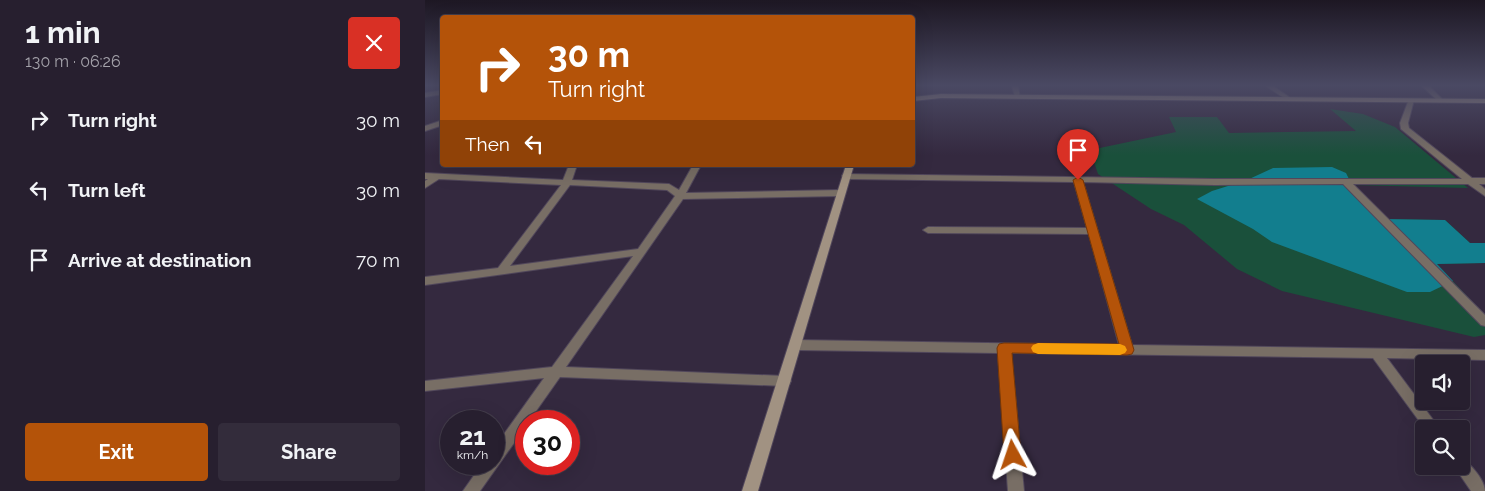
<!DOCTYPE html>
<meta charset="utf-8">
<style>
body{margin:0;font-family:Raleway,sans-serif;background:#332c3b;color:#f1f3f6;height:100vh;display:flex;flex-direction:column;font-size:19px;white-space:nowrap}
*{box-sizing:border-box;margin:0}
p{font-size:16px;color:#a4a2aa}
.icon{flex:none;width:28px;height:28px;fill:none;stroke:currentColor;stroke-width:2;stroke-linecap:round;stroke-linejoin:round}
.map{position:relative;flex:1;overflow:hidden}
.details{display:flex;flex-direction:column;background:#271f2f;width:425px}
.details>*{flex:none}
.hud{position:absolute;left:15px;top:15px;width:475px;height:152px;border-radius:5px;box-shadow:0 5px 20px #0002,0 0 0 1px #433d4b;background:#b45309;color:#fff;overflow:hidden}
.buttons{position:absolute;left:990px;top:355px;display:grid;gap:10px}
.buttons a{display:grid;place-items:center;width:55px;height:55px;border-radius:5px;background:#271f2f;box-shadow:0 5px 20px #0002,0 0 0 1px #433d4b;font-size:25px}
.speed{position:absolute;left:15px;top:410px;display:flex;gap:10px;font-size:25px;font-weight:700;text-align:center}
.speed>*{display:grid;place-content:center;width:65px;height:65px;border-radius:50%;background:#271f2f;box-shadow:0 5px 20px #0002,0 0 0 1px #433d4b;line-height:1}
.speed small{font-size:12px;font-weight:400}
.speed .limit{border:8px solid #d22;background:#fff;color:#111}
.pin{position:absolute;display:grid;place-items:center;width:42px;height:42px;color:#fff;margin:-51px -21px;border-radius:50% 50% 50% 0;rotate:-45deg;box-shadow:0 0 5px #0007}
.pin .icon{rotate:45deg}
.me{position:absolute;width:55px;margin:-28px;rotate:355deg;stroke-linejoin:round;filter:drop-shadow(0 0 4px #0008)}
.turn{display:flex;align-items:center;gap:18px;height:105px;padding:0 25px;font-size:22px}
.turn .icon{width:65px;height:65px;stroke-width:2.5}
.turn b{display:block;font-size:35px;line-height:42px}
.then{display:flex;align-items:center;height:48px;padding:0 25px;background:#0003;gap:10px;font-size:19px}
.round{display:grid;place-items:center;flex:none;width:52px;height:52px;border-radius:5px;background:#332c3b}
.head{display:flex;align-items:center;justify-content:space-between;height:85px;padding:0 25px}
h1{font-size:30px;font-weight:700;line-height:38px}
.button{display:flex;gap:10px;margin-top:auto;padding:10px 25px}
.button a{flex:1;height:58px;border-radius:5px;background:#b45309;color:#fff;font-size:20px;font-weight:700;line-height:58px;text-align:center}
.button a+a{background:#332c3b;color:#f1f3f6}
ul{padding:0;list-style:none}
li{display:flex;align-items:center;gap:15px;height:70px;padding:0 25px}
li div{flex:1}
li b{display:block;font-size:19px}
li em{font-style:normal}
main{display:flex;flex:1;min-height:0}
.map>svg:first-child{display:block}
.green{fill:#1a503b}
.water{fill:#127e8e}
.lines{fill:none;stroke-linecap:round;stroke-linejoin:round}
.street-casing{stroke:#51475b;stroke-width:2}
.secondary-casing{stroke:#51475b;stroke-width:2}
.street{fill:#786e65;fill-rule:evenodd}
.secondary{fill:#a19282;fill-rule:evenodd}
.route{fill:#b45309;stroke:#753606}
.slow{fill:#f59e0b}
</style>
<main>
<section class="details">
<div class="head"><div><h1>1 min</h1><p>130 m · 06:26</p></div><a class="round" style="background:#d93025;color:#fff"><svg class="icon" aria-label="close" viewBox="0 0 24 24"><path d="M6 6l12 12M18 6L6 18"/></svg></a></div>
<ul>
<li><svg class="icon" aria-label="right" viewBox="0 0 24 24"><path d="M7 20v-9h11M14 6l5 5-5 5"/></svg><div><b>Turn right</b></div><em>30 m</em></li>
<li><svg class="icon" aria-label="left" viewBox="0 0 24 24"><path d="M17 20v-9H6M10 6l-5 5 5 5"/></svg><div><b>Turn left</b></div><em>30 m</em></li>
<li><svg class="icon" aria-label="arrive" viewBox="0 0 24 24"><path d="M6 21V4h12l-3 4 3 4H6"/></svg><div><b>Arrive at destination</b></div><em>70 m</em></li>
</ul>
<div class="button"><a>Exit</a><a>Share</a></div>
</section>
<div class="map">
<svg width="1060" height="491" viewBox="0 0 1060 491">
<rect width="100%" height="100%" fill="#34293f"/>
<path class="green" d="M905 109 938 114 970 127 1043 188 927 185 958 219 1020 220 1045 243H1060V263L1012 264 1060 315V335L1049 337 857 291 812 269 759 225 726 209 673 174 665 150 751 132 744 117H792L804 133 931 131Z"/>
<path class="water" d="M907 167 921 173 927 185 958 219 1020 220 1045 243H1060V263L1012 264 1028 281 1005 292H982L847 242 828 229 772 199 787 191 822 180 848 168Z"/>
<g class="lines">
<defs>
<path id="street" d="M587 86H593L595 98 590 97Z
M841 86H848L867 99 862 100Z
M997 86H1004L1017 99V101H1013Z
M18 90V94L0 97V93Z
M984 99 989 100 983 123 984 128 1047 178H1060V184H1054L1060 189V196L1043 184H928L1060 315V326L1056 325 918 184 790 185 658 182 707 345 1060 350V360L962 358 1015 429H1000L948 358 586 353 599 491H583L573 353 371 350 367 348 365 345 367 342 371 340 694 345 664 234 503 233 498 230 503 227 662 228 649 182 421 179 417 176 418 174 790 179H1037L976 129 975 123Z
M18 120V125L0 131V126Z
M144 165H152L147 180 244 184 254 190 268 165H276L261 193 416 190 420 193 416 196 258 199 141 367 359 376 364 377 366 381 364 385 359 386 135 377 104 421H101V426L55 491H38L57 464H69V448L119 378 0 391V381L127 367 208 256 0 285V277L73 268 136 185 14 179 0 188V181L3 179H0V173L138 180ZM145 185 242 190 250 196 213 249 85 266Z
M1036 459C1046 463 1060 481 1060 491H1046L1029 466H1036Z"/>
<path id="secondary" d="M516 94 1060 99V103L516 98 488 101V97Z
M421 165H429L333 491H317Z"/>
</defs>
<use href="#street" class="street-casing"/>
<use href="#secondary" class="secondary-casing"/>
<use href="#street" class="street"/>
<use href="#secondary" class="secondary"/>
</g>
<linearGradient id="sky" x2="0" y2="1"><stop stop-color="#1d1723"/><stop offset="0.55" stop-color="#4a4963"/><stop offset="1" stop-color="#4a4963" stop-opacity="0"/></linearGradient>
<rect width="1060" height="155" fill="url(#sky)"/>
<path class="route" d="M653 177 658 180 709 350 707 354 702 355 587 353 596 455 594 461 588 463 582 461 579 455 572 348 574 344 579 343 694 344 648 180Z"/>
<path class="slow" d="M613 343 695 344 700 346 702 350 700 353 695 355 613 354 608 352 606 348 608 345Z"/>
</svg>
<div class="buttons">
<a><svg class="icon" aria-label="sound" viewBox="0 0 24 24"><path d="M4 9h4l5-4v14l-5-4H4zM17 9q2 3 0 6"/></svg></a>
<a><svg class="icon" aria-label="search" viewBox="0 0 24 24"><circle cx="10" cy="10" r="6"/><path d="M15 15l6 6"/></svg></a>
</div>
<div class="speed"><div>21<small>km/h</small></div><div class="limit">30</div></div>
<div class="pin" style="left:653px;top:180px;background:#d93025"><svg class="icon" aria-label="arrive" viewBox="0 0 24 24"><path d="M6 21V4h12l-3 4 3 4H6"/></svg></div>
<svg class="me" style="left:588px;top:455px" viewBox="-20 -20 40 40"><path d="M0-17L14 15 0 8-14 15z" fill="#b45309" stroke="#fff" stroke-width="4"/></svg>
<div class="hud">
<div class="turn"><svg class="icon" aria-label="right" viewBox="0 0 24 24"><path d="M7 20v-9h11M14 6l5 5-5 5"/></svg><div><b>30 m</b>Turn right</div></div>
<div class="then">Then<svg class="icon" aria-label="left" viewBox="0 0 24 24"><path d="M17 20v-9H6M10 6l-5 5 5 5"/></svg></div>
</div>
</div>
</main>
